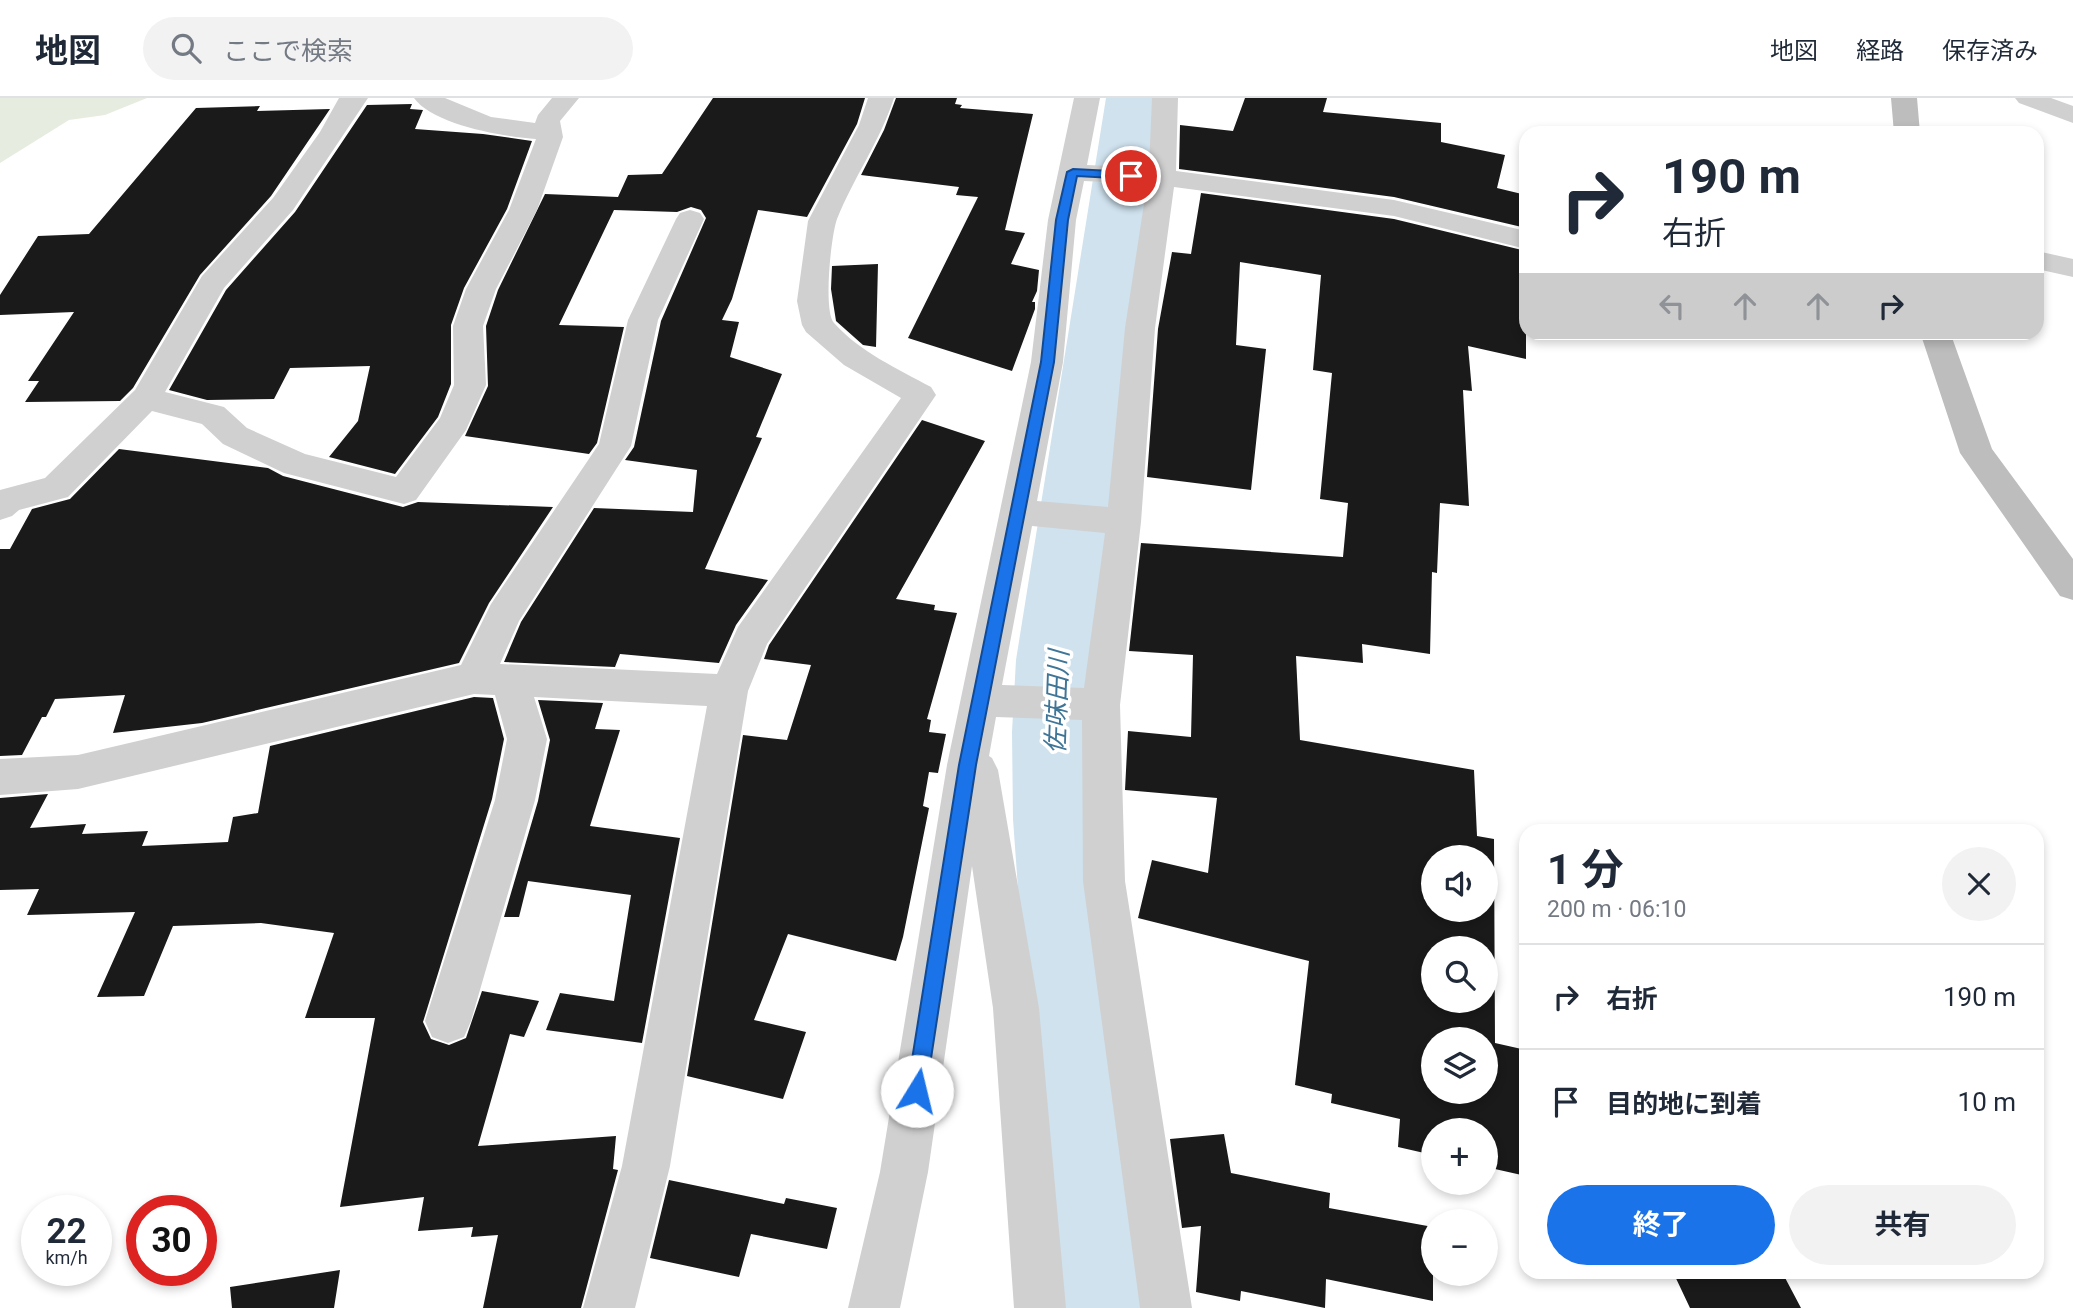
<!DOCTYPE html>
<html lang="ja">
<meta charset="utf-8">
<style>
body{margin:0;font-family:Roboto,"Noto Sans JP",sans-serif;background:#f2f2f3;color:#1f2937;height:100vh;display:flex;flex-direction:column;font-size:26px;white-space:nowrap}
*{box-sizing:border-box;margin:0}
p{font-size:23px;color:#747a83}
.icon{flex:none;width:38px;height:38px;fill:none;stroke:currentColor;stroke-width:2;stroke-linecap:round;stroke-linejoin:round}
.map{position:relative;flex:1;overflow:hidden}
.panel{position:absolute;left:1519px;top:726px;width:525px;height:455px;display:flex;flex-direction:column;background:#fff;border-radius:21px;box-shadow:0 4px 10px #0003}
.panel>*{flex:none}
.guide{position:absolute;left:1519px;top:28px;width:525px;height:214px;border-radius:21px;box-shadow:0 4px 10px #0003;background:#fff;color:#1f2937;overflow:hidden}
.tools{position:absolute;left:1421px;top:747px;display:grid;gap:14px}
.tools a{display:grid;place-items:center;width:77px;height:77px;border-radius:50%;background:#fff;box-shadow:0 4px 10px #0003;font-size:35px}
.speed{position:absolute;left:21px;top:1097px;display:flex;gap:14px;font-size:35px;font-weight:700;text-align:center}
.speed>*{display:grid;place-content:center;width:91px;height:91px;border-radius:50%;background:#fff;box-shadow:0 4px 10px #0003;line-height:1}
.speed small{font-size:18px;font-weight:400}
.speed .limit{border:10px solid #d22;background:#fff;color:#111}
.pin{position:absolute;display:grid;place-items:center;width:60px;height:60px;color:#fff;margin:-30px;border:4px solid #fff;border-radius:50%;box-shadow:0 2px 7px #0007}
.me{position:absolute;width:77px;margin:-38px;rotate:9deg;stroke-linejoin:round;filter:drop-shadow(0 0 5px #0008)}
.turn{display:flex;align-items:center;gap:24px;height:147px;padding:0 28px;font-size:32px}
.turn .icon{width:91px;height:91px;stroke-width:2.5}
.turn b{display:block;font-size:49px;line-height:60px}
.lanes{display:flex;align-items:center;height:66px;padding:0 28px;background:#0003;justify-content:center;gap:35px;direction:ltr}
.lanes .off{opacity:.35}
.round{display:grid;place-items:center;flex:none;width:74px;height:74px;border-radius:37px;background:#f2f2f3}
.head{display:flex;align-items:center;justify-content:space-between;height:119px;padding:0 28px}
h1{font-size:42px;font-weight:700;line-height:52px}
.cta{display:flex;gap:14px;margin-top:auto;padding:14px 28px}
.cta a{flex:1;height:80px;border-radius:42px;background:#1a73e8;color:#fff;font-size:28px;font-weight:700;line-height:80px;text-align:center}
.cta a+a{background:#f2f2f3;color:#1f2937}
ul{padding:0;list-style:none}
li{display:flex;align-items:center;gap:21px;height:105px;padding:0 28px;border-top:2px solid #e0e1e3}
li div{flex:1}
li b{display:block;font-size:26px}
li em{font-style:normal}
header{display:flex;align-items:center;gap:42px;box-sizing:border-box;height:98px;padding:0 35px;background:#fff;border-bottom:2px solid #e0e1e3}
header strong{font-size:33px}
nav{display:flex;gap:38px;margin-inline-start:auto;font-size:24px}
.search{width:490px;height:63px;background:#f2f2f3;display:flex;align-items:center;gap:18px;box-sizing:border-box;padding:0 24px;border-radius:38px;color:#747a83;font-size:26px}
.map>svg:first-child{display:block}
.green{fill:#e6ecdf}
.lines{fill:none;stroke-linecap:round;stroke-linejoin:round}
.river{fill:#cfe2ee;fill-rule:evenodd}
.building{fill:#1a1a1a;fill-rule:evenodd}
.minor{fill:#d0d0d0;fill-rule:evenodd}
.secondary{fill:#bdbdbd;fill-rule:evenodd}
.route{fill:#1a73e8;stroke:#114b97;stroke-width:2}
.labels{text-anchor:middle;stroke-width:7;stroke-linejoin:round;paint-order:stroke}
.water-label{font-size:26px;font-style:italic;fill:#3f7597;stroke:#fff}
</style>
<header>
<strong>地図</strong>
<div class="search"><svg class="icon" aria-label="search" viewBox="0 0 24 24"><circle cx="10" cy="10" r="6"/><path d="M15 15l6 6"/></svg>ここで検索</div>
<nav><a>地図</a><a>経路</a><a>保存済み</a></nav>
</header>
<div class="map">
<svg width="2073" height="1210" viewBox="0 0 2073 1210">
<rect width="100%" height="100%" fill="#fff"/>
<path class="green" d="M0 0H147L105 17 69 22 0 65Z"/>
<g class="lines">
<path class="river" d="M1106 0H1160L1096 562V634L1101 721 1158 1210H1048L1013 721 1012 634 1016 562Z"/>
</g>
<path class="building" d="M713 0H865L857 26 807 119 758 112 732 201 722 222 739 224 730 259 782 276 756 339 762 340 705 471 768 482 736 527 719 565 620 556 615 569 504 564 521 524 594 410 693 414 697 372 625 362 634 349 661 223 706 120 701 112 691 109 677 114 614 112 559 227 624 229 597 345 589 356 465 338 488 288 486 228 498 192 545 96 618 99 628 77 662 76Z
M896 0H957L955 6 962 7 960 10 1033 16 1005 132 1025 135 1011 166 1039 172 1037 193 1032 204H1035V211L1012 273 908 240 978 99 956 97 959 89 861 77 884 32Z
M1245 0H1327L1323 14 1441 25V44L1505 57 1497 90 1526 97V130L1394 99 1179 71 1180 27 1233 33Z
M412 6 410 11 423 12 415 31 483 36 532 43 507 111 464 190 451 227V286L438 319 395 376 329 359 358 323 370 268 290 270 274 301 207 302 169 292 226 192 295 114 367 7Z
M260 8 257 13 330 11 271 98 200 177 133 290 120 303 25 304 39 283H28L74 214 0 217V197L38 138 89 136 196 10Z
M1201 95 1394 121 1526 153V261L1468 248 1472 293 1463 292 1469 408 1440 405 1437 475 1432 474 1430 556 1362 546 1363 565 1296 558 1300 642 1474 672 1477 738 1494 741 1495 945 1526 952V1078L1486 1069V1032H1433V1057L1398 1049 1400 1021 1331 1005 1332 996 1295 987 1309 863 1138 820 1152 762 1208 775 1217 700 1125 692 1128 633 1191 639 1193 557 1129 553 1141 445 1343 459 1348 405 1320 401 1332 275 1313 272 1321 177 1240 164 1236 247 1266 251 1251 392 1147 379 1158 231 1172 154 1191 156ZM1433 760H1486V812H1433ZM1433 850H1486V903H1433ZM1433 942H1486V994H1433Z
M878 166 876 249 863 247 836 223 831 191 832 168Z
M922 322 985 343 896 501 935 507 934 512 957 515 927 621 931 622 929 634 946 636 938 675 929 674 923 708 929 710 903 839 896 863 788 836 754 922 806 934 783 1001 687 978 743 637 787 642 811 567 764 561 769 547Z
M119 351 268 370 283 378 403 409 418 404 553 409 489 505 459 565 202 625 113 635 125 597 55 601 46 619H42L22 657 0 658V451H10L32 411 70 401Z
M474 599 493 600 504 641 492 701 423 924 431 941 449 947 466 940 482 893 539 903 524 939 510 936 478 1048 616 1038 613 1071 618 1072 581 1210H483L498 1137 471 1139 473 1129 418 1133 424 1099 340 1109 375 920H305L334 835 261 825 173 828 144 898 97 899 135 814 27 817 39 791 0 792V700L48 696 30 730 86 726 82 736 148 733 142 748 228 744 233 719 258 715 270 648Z
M538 602 603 605 595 631 620 632 590 728 680 740 642 945 546 932 560 895 614 903 631 797 528 783 519 819H504L538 703 550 642Z
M1224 1036 1231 1075 1330 1095 1329 1110 1433 1129V1203L1326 1181 1325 1210 1241 1193 1240 1203 1196 1194 1201 1128 1182 1130 1170 1041Z
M669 1082 784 1106 786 1100 837 1110 827 1151 751 1136 739 1179 650 1160Z
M340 1172 334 1210H232L230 1189Z
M1673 1174H1782L1801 1210H1690Z"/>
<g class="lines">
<path class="minor" d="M339 0H368L293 112 224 190 165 294 224 309 247 330 305 356 396 379 440 320 454 287 453 228 466 191 509 112 536 41C505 39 433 27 414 0H445L491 19 535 25 538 17 552 0H579L560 23 563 39 537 112 496 191 483 228 486 287 466 332 416 402 404 406 284 375 223 346 202 326 152 313 68 399 19 412 12 418 0 422V392L45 380 135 292 202 178 273 100 320 34Z
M868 0H894C880 43 854 79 837 121 831 137 823 213 834 225 860 254 898 271 931 289L936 297 767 546 748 593 670 1068 635 1210H583L622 1068 707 608 534 599 547 641 535 702 471 923 464 939 448 945 432 939 425 923 495 702 507 641 495 597 474 596 78 691 0 697V661L78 657 461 567 491 506 599 346 628 222 676 121 680 115 690 112 700 115 704 121 658 222 631 348 519 523 500 566 717 576 738 529 901 300 844 267 806 234 802 227 797 203 808 123 859 27Z
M1074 0H1100L1087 67 1149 70 1152 0H1178L1176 73 1394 102 1526 133V151L1394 118 1174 89 1155 230 1141 424 1120 607 1125 783 1192 1210H1140L1083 783 1082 622 996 619 989 658 992 660 998 672 1039 910 1066 1210H1014L993 910 972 768 928 1074 900 1210H848L880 1074 947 667 1031 264 1048 122ZM1084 83 1147 86 1125 230 1108 409 1037 403 1063 264 1076 122ZM1032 428 1105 435 1084 590 1002 587Z
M2015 0H2051L2073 8V25L2019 5Z
M2037 153 2073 161V179L2037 171Z"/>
<path class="secondary" d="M1891 0H1917L1920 35H1894Z
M1920 234H1950L1992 351 2073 461V502L2060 498 1960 355Z"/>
</g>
<path class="route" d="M1073 71 1131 74 1137 78 1131 81 1077 78 1068 122 1054 264 976 667 926 993 924 1000 917 1002 910 1000 907 993 959 667 1041 264 1056 122 1067 74Z"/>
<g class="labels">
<g class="water-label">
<text transform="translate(1057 604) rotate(-88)" y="9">佐味田川</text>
</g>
</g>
</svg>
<div class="tools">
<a><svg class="icon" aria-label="sound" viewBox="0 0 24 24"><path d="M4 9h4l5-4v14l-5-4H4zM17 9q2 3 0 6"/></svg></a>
<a><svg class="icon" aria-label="search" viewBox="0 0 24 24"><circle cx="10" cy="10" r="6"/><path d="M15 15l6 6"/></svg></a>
<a><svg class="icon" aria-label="layers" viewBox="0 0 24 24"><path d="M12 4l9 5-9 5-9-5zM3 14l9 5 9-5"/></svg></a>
<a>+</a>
<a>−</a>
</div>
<div class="speed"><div>22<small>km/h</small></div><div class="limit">30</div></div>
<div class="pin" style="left:1131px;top:78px;background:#d93025"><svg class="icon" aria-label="arrive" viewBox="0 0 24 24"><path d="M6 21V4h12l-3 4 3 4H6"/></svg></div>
<svg class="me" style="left:917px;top:993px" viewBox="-20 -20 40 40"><circle r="19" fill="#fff"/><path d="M0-13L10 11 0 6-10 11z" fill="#1a73e8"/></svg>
<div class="guide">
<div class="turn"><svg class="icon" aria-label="right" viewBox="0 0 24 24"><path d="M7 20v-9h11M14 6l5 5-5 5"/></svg><div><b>190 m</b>右折</div></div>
<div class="lanes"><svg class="icon off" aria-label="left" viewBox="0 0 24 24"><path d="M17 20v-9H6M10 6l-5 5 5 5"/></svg><svg class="icon off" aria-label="ahead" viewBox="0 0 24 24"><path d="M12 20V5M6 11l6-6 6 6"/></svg><svg class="icon off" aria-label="ahead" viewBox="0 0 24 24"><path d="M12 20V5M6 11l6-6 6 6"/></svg><svg class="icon" aria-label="right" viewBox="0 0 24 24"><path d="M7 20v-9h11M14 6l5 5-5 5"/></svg></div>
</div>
<section class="panel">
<div class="head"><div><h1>1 分</h1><p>200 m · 06:10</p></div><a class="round"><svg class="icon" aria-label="close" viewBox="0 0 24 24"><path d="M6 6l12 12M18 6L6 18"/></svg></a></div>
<ul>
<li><svg class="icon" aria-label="right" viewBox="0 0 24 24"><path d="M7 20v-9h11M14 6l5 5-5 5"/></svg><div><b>右折</b></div><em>190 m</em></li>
<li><svg class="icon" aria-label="arrive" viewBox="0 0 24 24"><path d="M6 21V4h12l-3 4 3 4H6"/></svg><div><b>目的地に到着</b></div><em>10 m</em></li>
</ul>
<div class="cta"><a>終了</a><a>共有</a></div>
</section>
</div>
